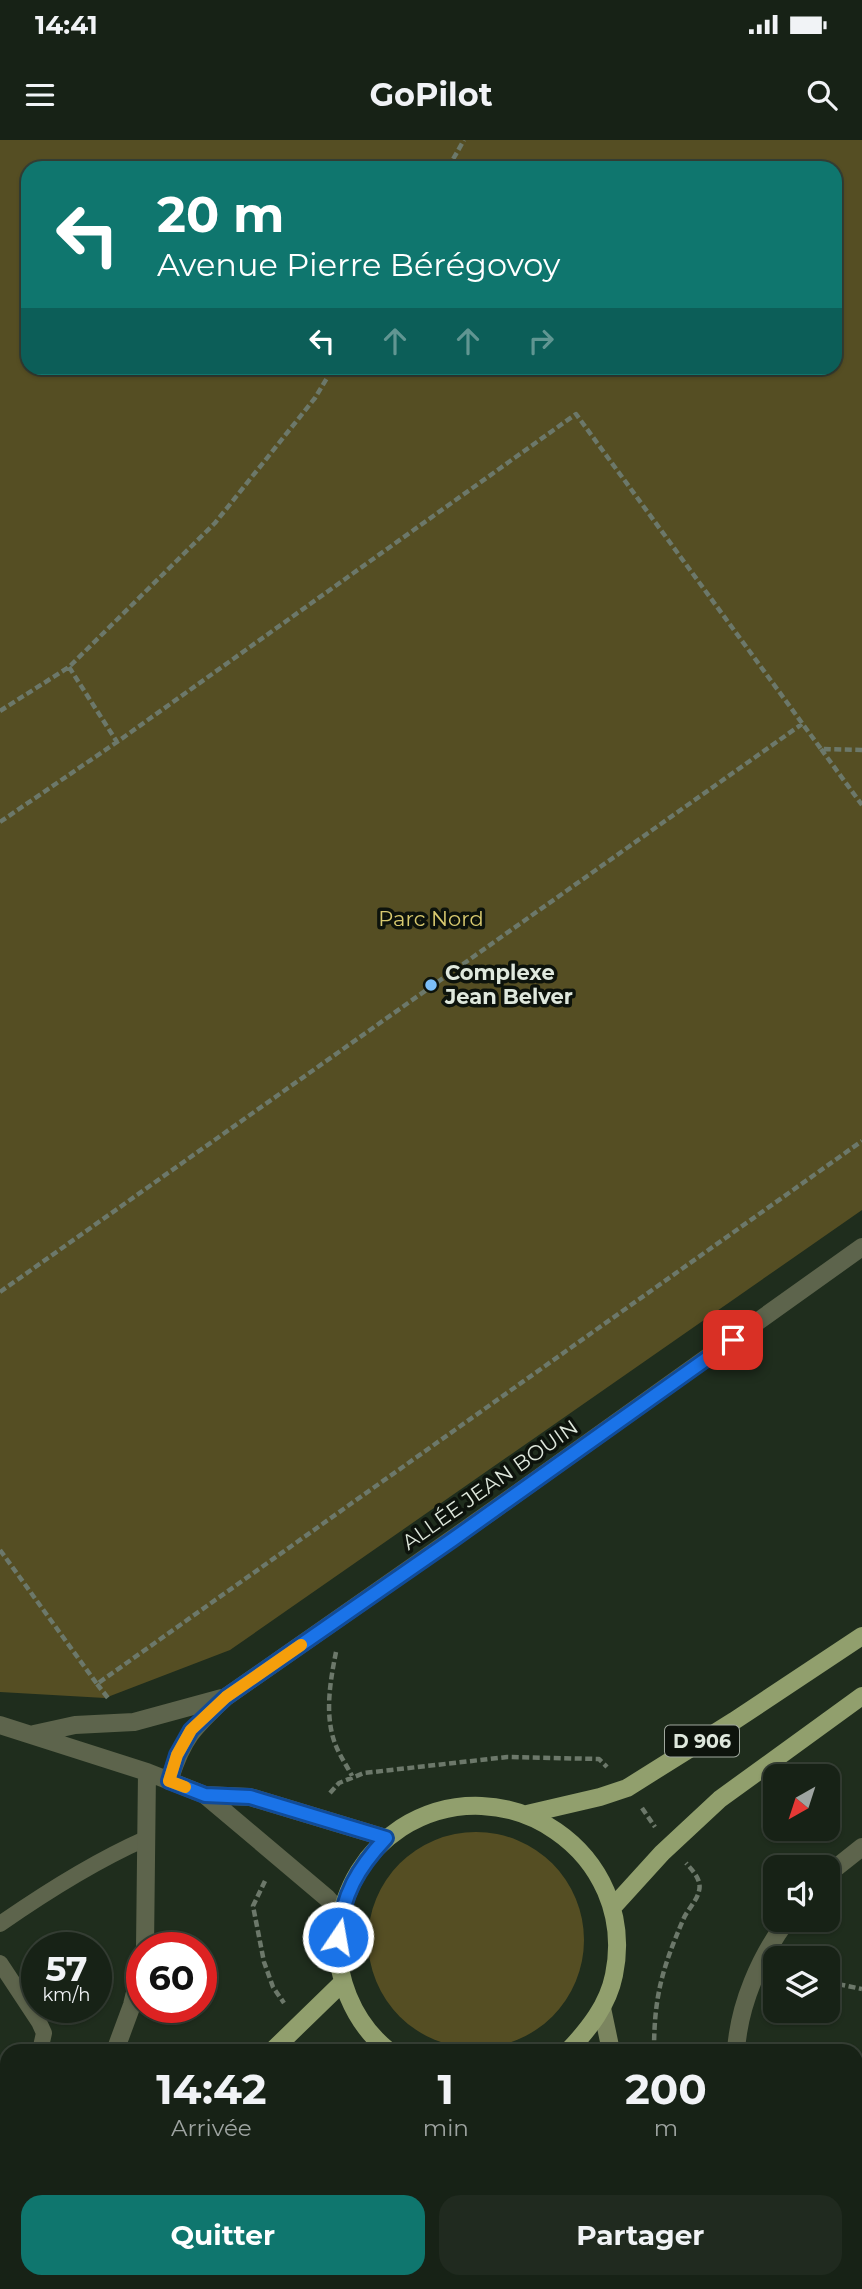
<!DOCTYPE html>
<html lang="fr">
<meta charset="utf-8">
<style>
body{margin:0;font-family:Montserrat,sans-serif;background:#202a1f;color:#f1f3f6;height:100vh;display:flex;flex-direction:column;font-size:26px;white-space:nowrap}
*{box-sizing:border-box;margin:0}
p{font-size:23px;color:#9ea4a1}
.icon{flex:none;width:38px;height:38px;fill:none;stroke:currentColor;stroke-width:2;stroke-linecap:round;stroke-linejoin:round}
.map{position:relative;flex:1;overflow:hidden}
.side{position:absolute;left:0px;top:1904px;width:863px;height:245px;display:flex;flex-direction:column;background:#172216;border-radius:21px 21px 0 0;box-shadow:0 2px 5px #0004,0 0 0 2px #363f35}
.side>*{flex:none}
.top-card{position:absolute;left:21px;top:21px;width:821px;height:214px;border-radius:21px;box-shadow:0 2px 5px #0004,0 0 0 2px #363f35;background:#0f766e;color:#fff;overflow:hidden}
.needle{width:46px;rotate:219deg}
.fabs{position:absolute;left:763px;top:1624px;display:grid;gap:14px}
.fabs a{display:grid;place-items:center;width:77px;height:77px;border-radius:14px;background:#172216;box-shadow:0 2px 5px #0004,0 0 0 2px #363f35;font-size:35px}
.speed{position:absolute;left:21px;top:1792px;display:flex;gap:14px;font-size:35px;font-weight:700;text-align:center}
.speed>*{display:grid;place-content:center;width:91px;height:91px;border-radius:50%;background:#172216;box-shadow:0 2px 5px #0004,0 0 0 2px #363f35;line-height:1}
.speed small{font-size:18px;font-weight:400}
.speed .limit{border:10px solid #d22;background:#fff;color:#111}
.pin{position:absolute;display:grid;place-items:center;width:60px;height:60px;color:#fff;margin:-30px;border-radius:14px;box-shadow:0 4px 10px #0006}
.me{position:absolute;width:77px;margin:-38px;rotate:12deg;stroke-linejoin:round;filter:drop-shadow(0 0 5px #0008)}
.turn{display:flex;align-items:center;gap:24px;height:147px;padding:0 21px;font-size:32px}
.turn .icon{width:91px;height:91px;stroke-width:2.5}
.turn b{display:block;font-size:49px;line-height:60px}
.lanes{display:flex;align-items:center;height:66px;padding:0 21px;background:#0003;justify-content:center;gap:35px;direction:ltr}
.lanes .off{opacity:.35}
.eta{display:flex;justify-content:space-evenly;align-items:center;height:119px;text-align:center}
.eta b{font-size:42px;font-weight:700;line-height:49px}
.cta{display:flex;gap:14px;margin-top:auto;padding:14px 21px}
.cta a{flex:1;height:80px;border-radius:21px;background:#0f766e;color:#fff;font-size:28px;font-weight:700;line-height:80px;text-align:center}
.cta a+a{background:#202a1f;color:#f1f3f6}
.status{display:flex;justify-content:space-between;align-items:center;height:49px;padding:0 35px;background:#172216;direction:ltr}
.status svg{height:19px;fill:currentColor}
header{display:flex;justify-content:space-between;align-items:center;height:91px;padding:0 21px;background:#172216;font-size:32px;font-weight:700}
.map>svg:first-child{display:block}
.green{fill:#554e23;fill-rule:evenodd}
.lines{fill:none;stroke-linecap:round;stroke-linejoin:round}
.path{stroke:#6c786a;stroke-width:4.5;stroke-dasharray:7 3.5;stroke-linecap:butt}
.lane{stroke:#5d644c;stroke-width:16}
.street{stroke:#5d644c;stroke-width:18}
.secondary{stroke:#7b855f;stroke-width:18}
.primary{stroke:#919f6d;stroke-width:18}
.route-casing{stroke:#114b97;stroke-width:18}
.route{stroke:#1a73e8;stroke-width:12}
.slow{stroke:#f59e0b;stroke-width:12}
.poi-dot{fill:#7bbef8;stroke:#0d130c;stroke-width:2.5}
.labels{text-anchor:middle;stroke-width:7;stroke-linejoin:round;paint-order:stroke}
.shield{fill:#0d130c;stroke:#a0a89e;stroke-width:2}
.shield-label{font-size:19px;font-weight:bold;fill:#dfe8dd}
.park-label{font-size:21px;fill:#d9ca6f;stroke:#0d130c}
.poi-label{font-size:21px;font-weight:bold;fill:#dfe8dd;stroke:#0d130c;text-anchor:start}
.street-label{font-size:21px;fill:#dfe8dd;stroke:#0d130c}
</style>
<div class="status"><b>14:41</b><svg viewBox="0 0 49 12"><path d="M0 12V9h3v3zM5 12V6h3v6zM10 12V3h3v9zM15 12V0h3v12zM26 1h20v11H26zM47 4h2v5h-2z"/></svg></div>
<header><svg class="icon" aria-label="menu" viewBox="0 0 24 24"><path d="M4 6h16M4 12h16M4 18h16"/></svg>GoPilot<svg class="icon" aria-label="search" viewBox="0 0 24 24"><circle cx="10" cy="10" r="6"/><path d="M15 15l6 6"/></svg></header>
<div class="map">
<svg width="862" height="2149" viewBox="0 0 862 2149">
<rect width="100%" height="100%" fill="#1f2d1d"/>
<path class="green" d="M0 0H862V1070L230 1510 105 1558 0 1552ZM28 28H835V228H28Z
M368 1800a108 108 0 1 1 216 0a108 108 0 1 1-216 0Z"/>
<g class="lines">
<path class="path" d="M448 28 464 0
M69 527 117 602 576 274 821 609 862 610
M0 571 69 527 215 383 315 258 333 228
M821 609 862 665
M0 682 117 602
M0 1152 802 584
M0 1410 97 1544 862 1001
M336 1512C330 1542 324 1577 336 1606 340 1616 347 1626 352 1636
M97 1544 108 1558
M330 1653 339 1643 364 1633 507 1617 599 1619 607 1627
M642 1668 655 1687
M265 1741 253 1766 264 1822 273 1847 284 1863
M828 1842 862 1849
M654 1911C654 1857 662 1829 683 1780 687 1770 697 1761 699 1751 702 1740 693 1731 686 1723
M856 1938 862 1923
M856 2021 862 2027"/>
<path class="lane" d="M0 1784C46 1752 93 1722 145 1699
M0 1823 39 1882 44 1893 40 1911
M0 1953 7 1947
M616 2142 623 2149
M192 2149 211 2142"/>
<path class="street" d="M0 1585 147 1632 205 1655 250 1657 386 1698
M34 1594 75 1585 134 1582 222 1558
M169 1641C183 1597 193 1588 226 1557L495 1369 862 1107
M205 1655 327 1758 341 1774
M828 1734 862 1707
M145 1808 147 1632
M115 1911 132 1865 142 1824
M736 1911C739 1864 760 1817 787 1780
M0 2039 7 2033
M856 2121 862 2125"/>
<path class="secondary" d="M602 1868 611 1911
M714 2142 722 2149
M770 2142 780 2149"/>
<path class="primary" d="M527 1674 600 1657 627 1648 734 1581 862 1496
M612 1768 662 1713 720 1659 862 1556
M272 1911 343 1842
M389 1911C353 1883 333 1834 339 1789 344 1747 366 1711 401 1688 505 1622 639 1713 614 1835 608 1865 589 1889 568 1911
M0 2119 7 2114
M32 2149 42 2142"/>
</g>
<g class="lines">
<defs>
<path id="route" d="M338 1797C343 1754 357 1729 386 1698L250 1657 205 1655 169 1641 177 1615 191 1590 226 1557 452 1400 733 1200"/>
</defs>
<use href="#route" class="route-casing"/>
<use href="#route" class="route"/>
<path class="slow" d="M185 1647 169 1641 177 1615 191 1590 226 1557 301 1505"/>
</g>
<circle class="poi-dot" cx="431" cy="845" r="7"/>
<g class="labels">
<rect class="shield" x="665" y="1585.5" width="74" height="31" rx="5"/>
<g class="shield-label">
<text x="702" y="1608">D 906</text>
</g>
<g class="park-label">
<text x="431" y="786">Parc Nord</text>
</g>
<g class="poi-label">
<text x="445" y="840">Complexe<tspan x="445" dy="24">Jean Belver</tspan></text>
</g>
<g class="street-label">
<text transform="translate(490 1345) rotate(-35)" y="7">ALLÉE JEAN BOUIN</text>
</g>
</g>
</svg>
<div class="fabs">
<a><svg class="needle" viewBox="-14 -14 28 28"><path d="M0-13l5 13h-10z" fill="#e53935"/><path d="M0 13l5-13h-10z" fill="#9ea4a1"/></svg></a>
<a><svg class="icon" aria-label="sound" viewBox="0 0 24 24"><path d="M4 9h4l5-4v14l-5-4H4zM17 9q2 3 0 6"/></svg></a>
<a><svg class="icon" aria-label="layers" viewBox="0 0 24 24"><path d="M12 4l9 5-9 5-9-5zM3 14l9 5 9-5"/></svg></a>
</div>
<div class="speed"><div>57<small>km/h</small></div><div class="limit">60</div></div>
<div class="pin" style="left:733px;top:1200px;background:#d93025"><svg class="icon" aria-label="arrive" viewBox="0 0 24 24"><path d="M6 21V4h12l-3 4 3 4H6"/></svg></div>
<svg class="me" style="left:338px;top:1797px" viewBox="-20 -20 40 40"><circle r="17" fill="#1a73e8" stroke="#fff" stroke-width="3"/><path d="M0-11L8 9 0 5-8 9z" fill="#fff"/></svg>
<div class="top-card">
<div class="turn"><svg class="icon" aria-label="left" viewBox="0 0 24 24"><path d="M17 20v-9H6M10 6l-5 5 5 5"/></svg><div><b>20 m</b>Avenue Pierre Bérégovoy</div></div>
<div class="lanes"><svg class="icon" aria-label="left" viewBox="0 0 24 24"><path d="M17 20v-9H6M10 6l-5 5 5 5"/></svg><svg class="icon off" aria-label="ahead" viewBox="0 0 24 24"><path d="M12 20V5M6 11l6-6 6 6"/></svg><svg class="icon off" aria-label="ahead" viewBox="0 0 24 24"><path d="M12 20V5M6 11l6-6 6 6"/></svg><svg class="icon off" aria-label="right" viewBox="0 0 24 24"><path d="M7 20v-9h11M14 6l5 5-5 5"/></svg></div>
</div>
<section class="side">
<div class="eta">
<div><b>14:42</b><p>Arrivée</p></div>
<div><b>1</b><p>min</p></div>
<div><b>200</b><p>m</p></div>
</div>
<div class="cta"><a>Quitter</a><a>Partager</a></div>
</section>
</div>
